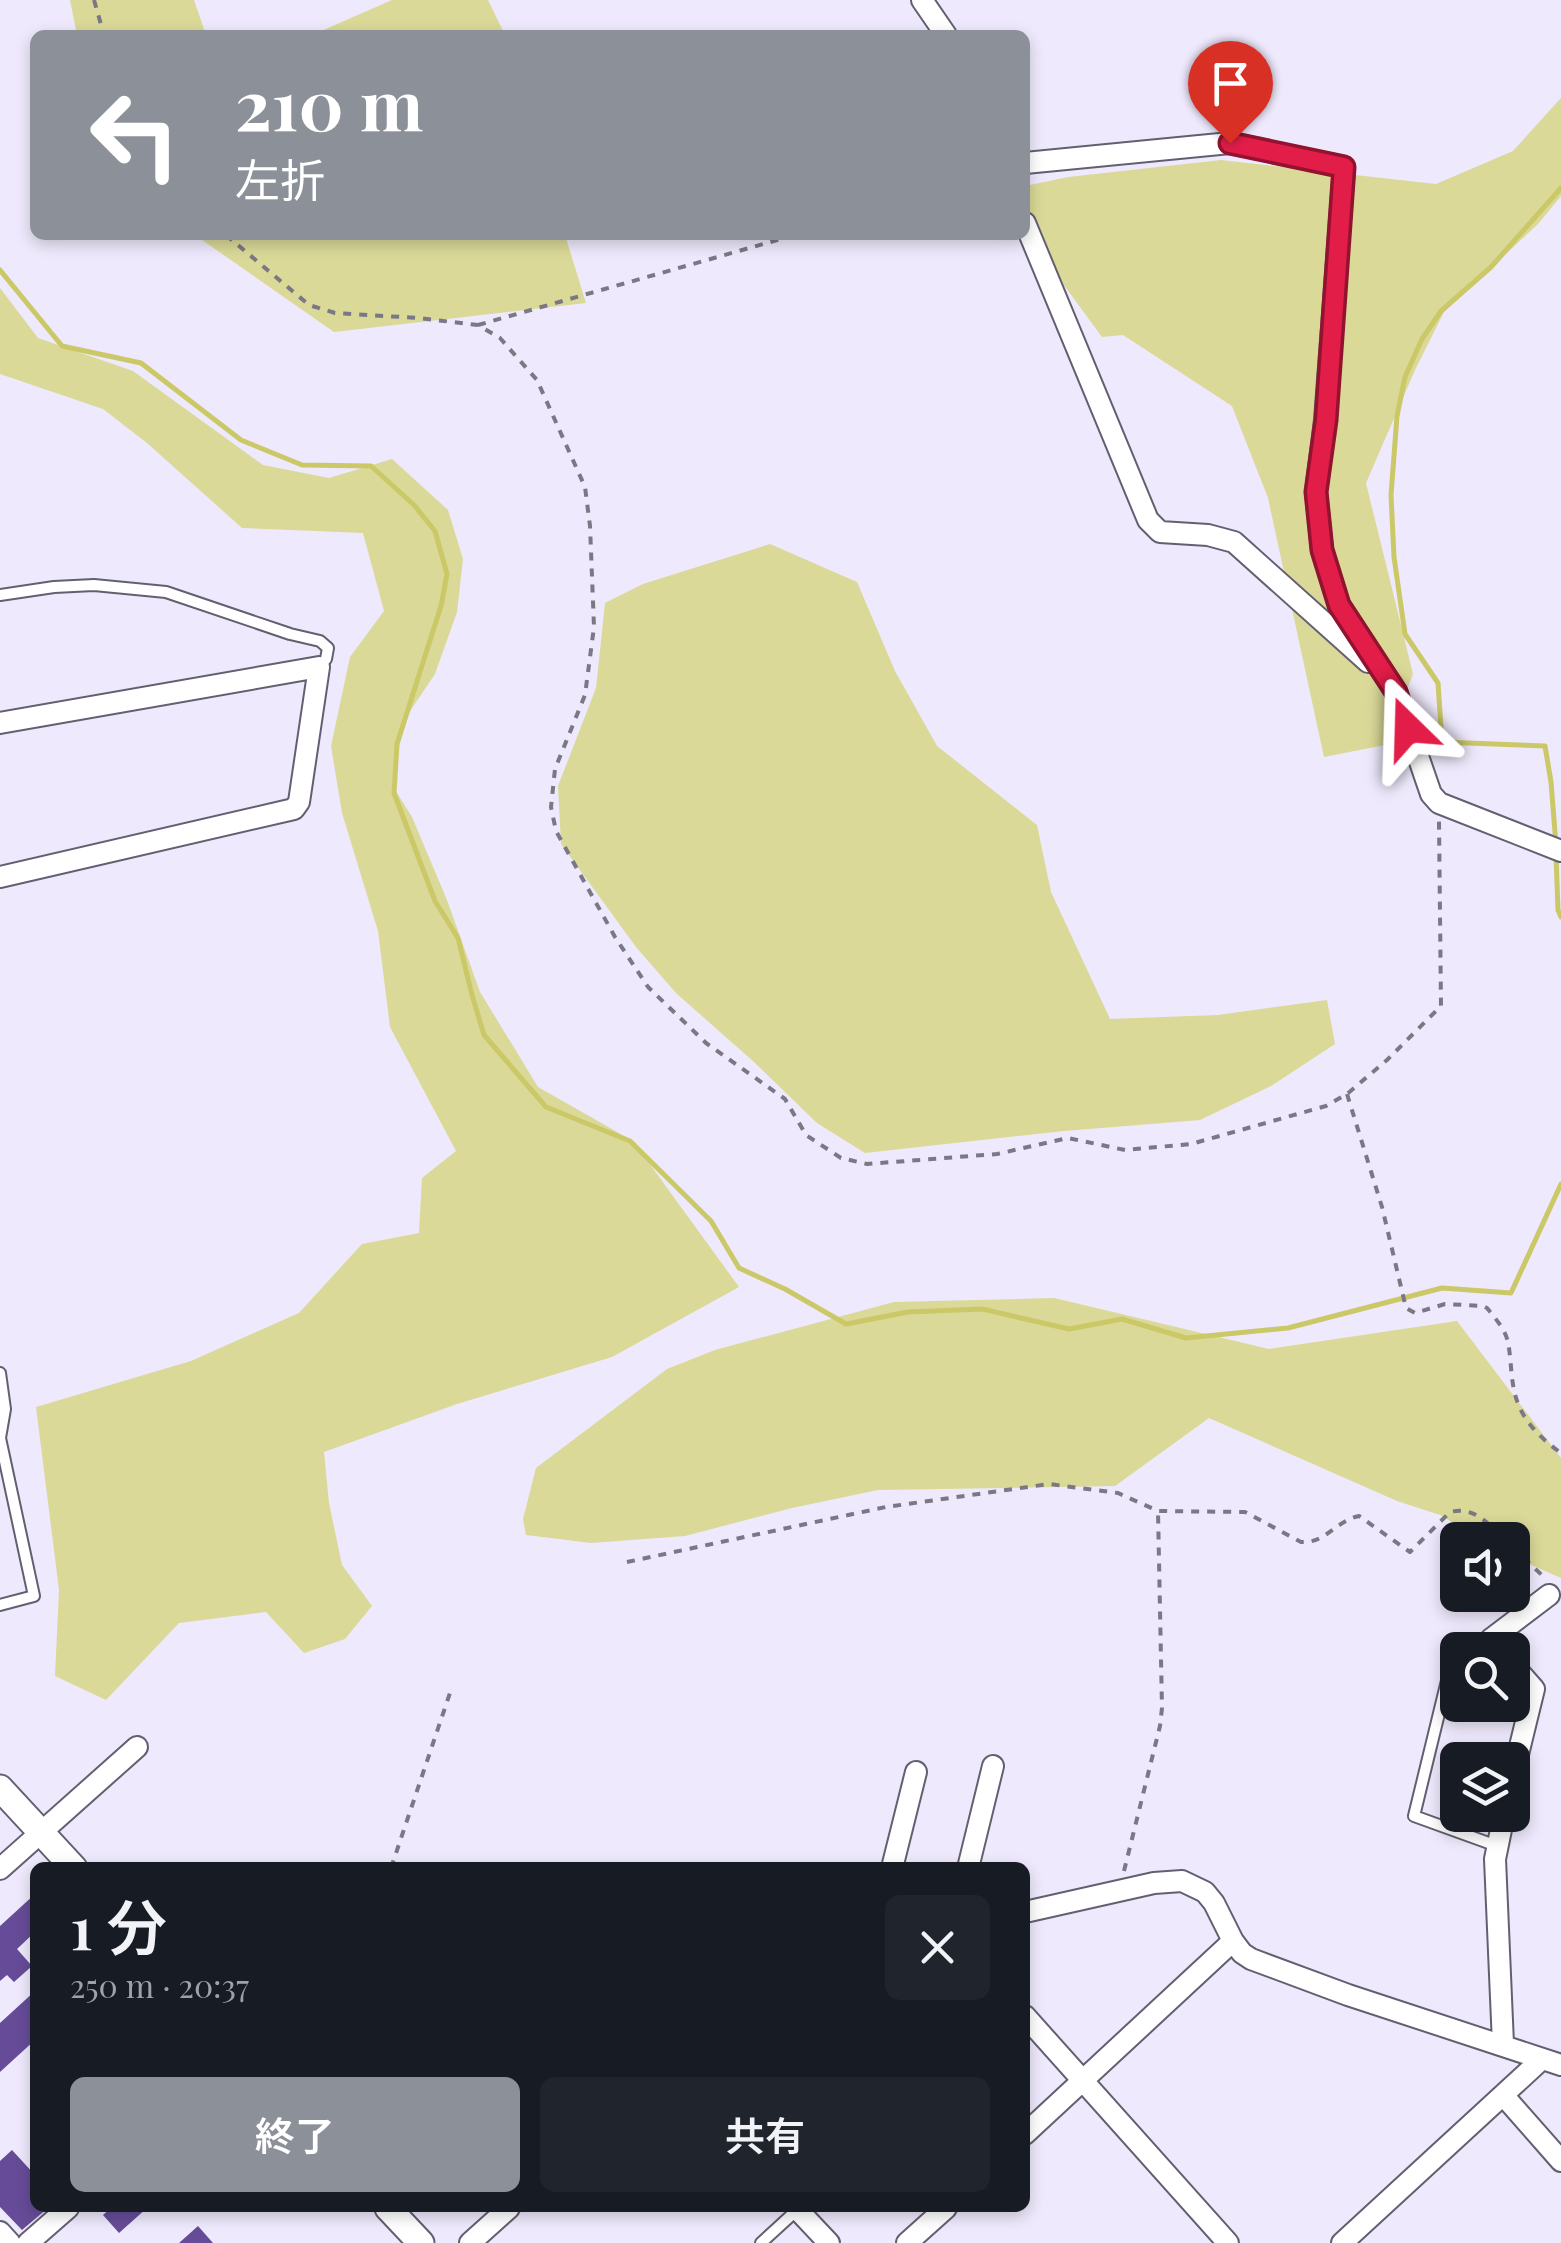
<!DOCTYPE html>
<html lang="ja">
<meta charset="utf-8">
<style>
body{margin:0;font-family:"Playfair Display","Noto Sans JP",serif;background:#20242c;color:#f1f3f6;height:100vh;display:flex;flex-direction:column;font-size:38px;white-space:nowrap}
*{box-sizing:border-box;margin:0}
p{font-size:32px;color:#9ea1a6}
.icon{flex:none;width:55px;height:55px;fill:none;stroke:currentColor;stroke-width:2;stroke-linecap:round;stroke-linejoin:round}
.map{position:relative;flex:1;overflow:hidden}
.drawer{position:absolute;left:30px;top:1862px;width:1000px;height:350px;display:flex;flex-direction:column;background:#171b24;border-radius:15px;box-shadow:0 5px 15px #0003}
.drawer>*{flex:none}
.banner{position:absolute;left:30px;top:30px;width:1000px;height:210px;border-radius:15px;box-shadow:0 5px 15px #0003;background:#8c9099;color:#fff;overflow:hidden}
.tools{position:absolute;left:1440px;top:1522px;display:grid;gap:20px}
.tools a{display:grid;place-items:center;width:90px;height:90px;border-radius:15px;background:#171b24;box-shadow:0 5px 15px #0003;font-size:50px}
.pin{position:absolute;display:grid;place-items:center;width:85px;height:85px;color:#fff;margin:-102px -42px;border-radius:50% 50% 50% 0;rotate:-45deg;box-shadow:0 0 10px #0007}
.pin .icon{rotate:45deg}
.me{position:absolute;width:110px;margin:-55px;rotate:338deg;stroke-linejoin:round;filter:drop-shadow(0 0 8px #0008)}
.turn{display:flex;align-items:center;gap:35px;height:210px;padding:0 40px;font-size:45px}
.turn .icon{width:130px;height:130px;stroke-width:2.5}
.turn b{display:block;font-size:70px;line-height:85px}
.round{display:grid;place-items:center;flex:none;width:105px;height:105px;border-radius:15px;background:#20242c}
.headline{display:flex;align-items:center;justify-content:space-between;height:170px;padding:0 40px}
h1{font-size:60px;font-weight:600;line-height:75px}
.cta{display:flex;gap:20px;margin-top:auto;padding:20px 40px}
.cta a{flex:1;height:115px;border-radius:15px;background:#8c9099;color:#fff;font-size:40px;font-weight:600;line-height:115px;text-align:center}
.cta a+a{background:#20242c;color:#f1f3f6}
.map>svg:first-child{display:block}
.green{fill:#dad998}
.lines{fill:none;stroke-linecap:round;stroke-linejoin:round}
.stream{stroke:#cbc868;stroke-width:5}
.building{fill:#664c98}
.service-casing{stroke:#645f70;stroke-width:14}
.minor-casing{stroke:#645f70;stroke-width:24}
.tertiary-casing{stroke:#645f70;stroke-width:29}
.path{stroke:#7b7784;stroke-width:4;stroke-dasharray:8 8;stroke-linecap:butt}
.service{stroke:#fff;stroke-width:10}
.minor{stroke:#fff;stroke-width:20}
.tertiary{stroke:#fff;stroke-width:25}
.route-casing{stroke:#92132f;stroke-width:25}
.route{stroke:#e11d48;stroke-width:18}
</style>
<div class="map">
<svg width="1561" height="2243" viewBox="0 0 1561 2243">
<rect width="100%" height="100%" fill="#eee9fc"/>
<path class="green" d="M70 0H194L206 35H77Z
M392 0H488L505 35H312Z
M1561 98V196L1538 224 1444 312 1415 370 1366 483 1413 674 1385 745 1324 757 1268 498 1232 406 1123 335 1102 337 1025 232V186L1068 177 1221 160 1436 184 1513 151Z
M195 235H565L586 303 334 332Z
M0 288 38 338 133 371 263 465 329 478 392 459 448 510 463 559 457 612 435 674 404 720 392 785 412 817 447 900 480 992 538 1087 633 1141 739 1287 612 1357 457 1404 324 1452 329 1503 342 1565 372 1606 345 1639 304 1653 266 1612 179 1623 106 1700 55 1676 59 1590 36 1407 191 1361 299 1313 362 1244 419 1233 422 1178 456 1151 390 1027 378 931 342 813 331 746 350 657 384 611 363 533 242 528 147 443 103 409 0 374Z
M770 544 857 582 895 671 937 746 1037 825 1051 892 1110 1019 1218 1015 1327 1000 1335 1044 1271 1086 1200 1120 1064 1131 865 1153 817 1123 754 1062 676 993 636 947 561 844 558 786 596 688 605 603 643 584Z
M1054 1298 1269 1349 1457 1321 1561 1458V1578L1513 1557 1512 1540H1483L1440 1515 1397 1501 1209 1418 1115 1486 878 1490 792 1508 685 1536 591 1543 526 1535 523 1519 536 1468 667 1369 715 1350 894 1302Z"/>
<g class="lines">
<path class="stream" d="M0 270 62 346 141 363 241 440 302 465 371 466 414 505 435 531 447 574 441 606 397 744 394 793 435 901 458 938 472 995 484 1035 546 1107 630 1141 711 1221 739 1268 785 1289 846 1324 908 1312 982 1309 1069 1329 1122 1319 1186 1338 1288 1328 1442 1288 1511 1293 1561 1184
M1556 845 1551 782 1545 746 1442 742 1438 683 1405 634 1394 557 1391 495 1397 416 1405 377 1422 339 1441 311 1491 267 1561 188
M1556 856 1558 910 1561 917"/>
</g>
<path class="building" d="M35 1894V1932L17 1949 32 1966 14 1982 7 1975 0 1981V1926Z
M35 1991V2040L0 2072V2023Z
M12 2150 35 2175V2208H48L22 2230 0 2207V2161Z
M111 2208H147L119 2233 103 2215Z
M198 2226 213 2243H179Z"/>
<g class="lines">
<defs>
<path id="service" d="M0 595 54 587 94 585 166 592 290 634 320 641 328 648 326 659 319 667
M0 1373 5 1409 0 1438 34 1596 0 1605
M1458 1653 1452 1660 1414 1816 1497 1846
M761 2243 797 2210"/>
<path id="minor" d="M922 0 946 35
M1025 163 1230 143 1344 167 1325 420 1316 492 1322 550 1339 605 1396 692 1431 794 1439 803 1561 851
M1025 223 1148 520 1160 532 1208 535 1234 542 1368 662
M0 723 319 667 299 802 294 809 0 877
M1500 1650 1491 1639 1549 1595
M1512 1664 1534 1689 1512 1779
M892 1868 916 1772
M968 1868 993 1766
M0 1869 137 1747
M1025 1912 1154 1883 1182 1881 1205 1892 1214 1903 1233 1941 1242 1953 1251 1959 1348 1995 1561 2065
M1025 2016 1228 2243
M1503 2044 1495 1859 1504 1815
M1503 2095 1561 2161
M1025 2134 1233 1941
M796 2208 829 2243
M0 2232 10 2243
M28 2243 68 2208
M470 2243 509 2208
M907 2243 946 2208
M1342 2243 1542 2059"/>
<path id="tertiary" d="M0 1788 74 1868
M388 2208 421 2243"/>
</defs>
<use href="#service" class="service-casing"/>
<use href="#minor" class="minor-casing"/>
<use href="#tertiary" class="tertiary-casing"/>
<path class="path" d="M94 0 104 35
M226 235 309 305 335 313 418 318 478 325 500 338 537 380 585 487 590 526 594 627 585 695 555 769 551 807 556 831 615 937 648 987 706 1043 785 1099 806 1135 841 1158 867 1164 997 1154 1068 1138 1125 1150 1191 1144 1326 1106 1347 1094 1387 1060 1441 1006 1439 821
M478 325 795 235
M1347 1094 1382 1207 1406 1308 1415 1313 1445 1304 1483 1306 1487 1308C1495 1318 1505 1329 1508 1342 1512 1363 1510 1385 1519 1406 1527 1425 1544 1441 1561 1453
M1512 1547 1545 1578
M627 1562 886 1507 1049 1484 1118 1493 1158 1511 1245 1512 1301 1542C1325 1544 1337 1520 1359 1516L1410 1552 1450 1512C1475 1506 1488 1524 1505 1540
M391 1868 452 1687
M1124 1871 1160 1726 1162 1708 1158 1511"/>
<use href="#service" class="service"/>
<use href="#minor" class="minor"/>
<use href="#tertiary" class="tertiary"/>
</g>
<g class="lines">
<defs>
<path id="route" d="M1230 143 1344 167 1326 420 1316 492 1322 550 1339 605 1396 692 1408 728"/>
</defs>
<use href="#route" class="route-casing"/>
<use href="#route" class="route"/>
</g>
</svg>
<div class="tools">
<a><svg class="icon" aria-label="sound" viewBox="0 0 24 24"><path d="M4 9h4l5-4v14l-5-4H4zM17 9q2 3 0 6"/></svg></a>
<a><svg class="icon" aria-label="search" viewBox="0 0 24 24"><circle cx="10" cy="10" r="6"/><path d="M15 15l6 6"/></svg></a>
<a><svg class="icon" aria-label="layers" viewBox="0 0 24 24"><path d="M12 4l9 5-9 5-9-5zM3 14l9 5 9-5"/></svg></a>
</div>
<div class="pin" style="left:1230px;top:143px;background:#d93025"><svg class="icon" aria-label="arrive" viewBox="0 0 24 24"><path d="M6 21V4h12l-3 4 3 4H6"/></svg></div>
<svg class="me" style="left:1408px;top:728px" viewBox="-20 -20 40 40"><path d="M0-17L14 15 0 8-14 15z" fill="#e11d48" stroke="#fff" stroke-width="4"/></svg>
<div class="banner">
<div class="turn"><svg class="icon" aria-label="left" viewBox="0 0 24 24"><path d="M17 20v-9H6M10 6l-5 5 5 5"/></svg><div><b>210 m</b>左折</div></div>
</div>
<section class="drawer">
<div class="headline"><div><h1>1 分</h1><p>250 m · 20:37</p></div><a class="round"><svg class="icon" aria-label="close" viewBox="0 0 24 24"><path d="M6 6l12 12M18 6L6 18"/></svg></a></div>
<div class="cta"><a>終了</a><a>共有</a></div>
</section>
</div>
